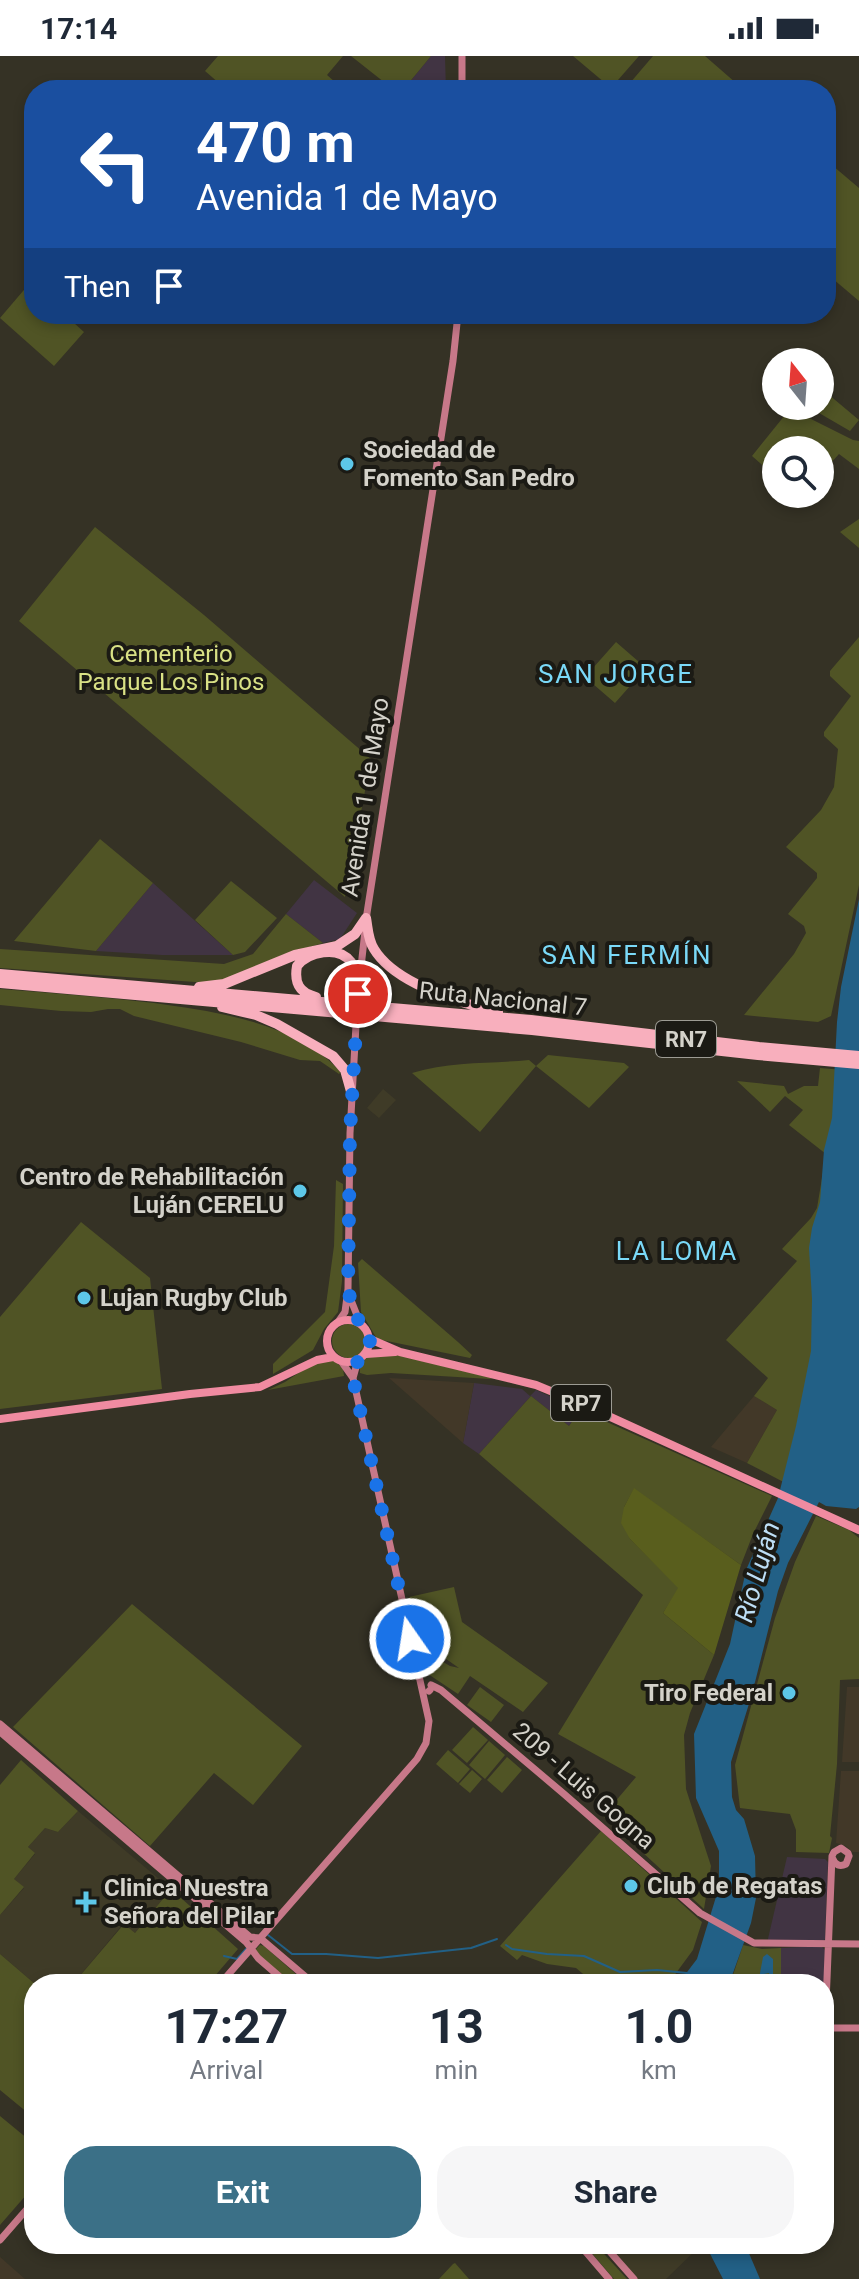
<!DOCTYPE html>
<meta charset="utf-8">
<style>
body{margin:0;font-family:Roboto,sans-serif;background:#f6f6f7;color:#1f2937;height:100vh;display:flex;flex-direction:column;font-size:30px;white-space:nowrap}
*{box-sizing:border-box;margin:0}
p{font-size:26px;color:#747a83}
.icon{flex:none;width:44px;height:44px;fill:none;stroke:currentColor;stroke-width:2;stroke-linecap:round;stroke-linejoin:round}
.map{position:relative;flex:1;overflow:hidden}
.panel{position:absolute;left:24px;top:1918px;width:810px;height:280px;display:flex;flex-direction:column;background:#fff;border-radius:32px;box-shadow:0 4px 12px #0003}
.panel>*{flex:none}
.banner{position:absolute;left:24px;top:24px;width:812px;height:244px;border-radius:32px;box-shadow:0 4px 12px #0003;background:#1a4fa0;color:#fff;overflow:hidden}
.needle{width:52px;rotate:343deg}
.tools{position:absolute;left:762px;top:292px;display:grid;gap:16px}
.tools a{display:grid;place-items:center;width:72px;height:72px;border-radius:50%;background:#fff;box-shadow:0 4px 12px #0003;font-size:40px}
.pin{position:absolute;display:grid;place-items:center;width:68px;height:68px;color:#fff;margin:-34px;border:4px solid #fff;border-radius:50%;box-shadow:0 2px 8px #0007}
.me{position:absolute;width:88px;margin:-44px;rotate:347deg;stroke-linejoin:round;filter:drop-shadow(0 0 6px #0008)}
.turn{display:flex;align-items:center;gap:28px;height:168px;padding:0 40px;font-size:36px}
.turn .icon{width:104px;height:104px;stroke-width:2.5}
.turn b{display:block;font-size:56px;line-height:68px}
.then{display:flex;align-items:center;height:76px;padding:0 40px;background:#0003;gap:16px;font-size:30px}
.eta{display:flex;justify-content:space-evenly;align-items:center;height:136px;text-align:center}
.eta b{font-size:48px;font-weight:700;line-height:56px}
.action{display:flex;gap:16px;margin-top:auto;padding:16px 40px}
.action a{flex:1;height:92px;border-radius:32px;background:#3b7087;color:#fff;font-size:32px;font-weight:700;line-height:92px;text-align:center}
.action a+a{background:#f6f6f7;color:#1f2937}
.status{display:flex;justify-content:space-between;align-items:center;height:56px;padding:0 40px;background:#fff;direction:ltr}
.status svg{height:22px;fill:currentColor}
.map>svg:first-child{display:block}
.commercial{fill:#413443}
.industrial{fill:#423828}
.built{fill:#3f3b27}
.green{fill:#505425}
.forest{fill:#595e1d}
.water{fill:#226086}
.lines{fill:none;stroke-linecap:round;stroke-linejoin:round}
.stream{stroke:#226086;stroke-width:2}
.secondary{stroke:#c77889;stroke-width:7}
.primary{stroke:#f08ba1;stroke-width:8}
.highway{stroke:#f8afbd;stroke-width:10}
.secondary-bridge{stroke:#c77889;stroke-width:7}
.route{stroke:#1a73e8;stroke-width:14;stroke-dasharray:0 25.2}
.poi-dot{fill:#5dc7e8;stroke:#1b1a14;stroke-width:3}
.labels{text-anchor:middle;stroke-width:8;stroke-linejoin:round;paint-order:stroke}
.shield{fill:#1b1a14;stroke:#9c9b93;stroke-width:2}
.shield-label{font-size:22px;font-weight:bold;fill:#d4d2ca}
.poi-label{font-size:24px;font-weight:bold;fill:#d4d2ca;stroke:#1b1a14;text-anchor:start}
.park-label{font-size:24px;fill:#d9e185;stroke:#1b1a14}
.street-label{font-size:24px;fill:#d4d2ca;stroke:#1b1a14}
.neighbourhood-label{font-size:26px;letter-spacing:2px;fill:#7ad9f8;stroke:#1b1a14}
.water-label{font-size:26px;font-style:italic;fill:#bddef5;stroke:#1b1a14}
</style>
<div class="status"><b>17:14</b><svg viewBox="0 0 49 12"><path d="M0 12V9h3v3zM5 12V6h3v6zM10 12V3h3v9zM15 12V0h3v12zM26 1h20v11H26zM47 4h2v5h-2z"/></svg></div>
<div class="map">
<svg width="859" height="2223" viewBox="0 0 859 2223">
<rect width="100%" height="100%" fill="#353225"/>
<path class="commercial" d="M431 0H445L446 34H403Z
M314 824 357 857 340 883 323 887 286 858Z
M153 827 233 899H162L96 895Z
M474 1327 522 1333 530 1340 536 1334 580 1354 569 1370 531 1340 479 1398 463 1387Z
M787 1801 825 1803 828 1806 825 1883 823 1885 767 1887Z
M821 1890 825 1894 824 1928H781V1892Z"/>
<path class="industrial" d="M389 1322 474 1327 463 1387Z
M754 1340 777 1354 747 1407 711 1391Z
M847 1631H859V1706H842Z
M841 1715H859V1796H852L846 1790 836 1787Z
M0 2201 25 2223H0Z"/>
<path class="built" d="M383 1033 396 1044 379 1062 367 1052Z
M78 1755 171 1833 135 1877 123 1868 73 1928H35L0 1898V1859L24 1832 14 1823 35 1798 28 1791 45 1772 58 1776Z
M606 2188H699V2191L666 2223H636Z"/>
<path class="green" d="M218 0H343L327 19 344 34H227L205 15Z
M351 0H431L403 34H394Z
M573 0H639L611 32Z
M653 0H705L744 34H624Z
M826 104 859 132V245L826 217Z
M29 228 34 232V258H64L84 276 54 310 0 262Z
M822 333 859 364 850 375 807 350H820Z
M787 351 853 384 859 385V413L839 398 820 419V394H776V421L752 400 785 359Z
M859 463V492L840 476Z
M95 471 204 559 371 703 345 841 19 565Z
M859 581V829L831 960 818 966 744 959 794 898 806 877 804 870 788 858 817 822V817L786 791 821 754 834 731 838 693 824 680V676L851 640 830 620V615Z
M616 586 646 612 615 647 585 621Z
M100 783 153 827 96 895 14 885Z
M231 825 277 862 245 896 233 899 195 864Z
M286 858 323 887 282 899 237 921 209 927 0 912V893L224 908 253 898Z
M0 933C51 937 102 941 154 947 217 956 295 966 341 1016L339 1018 320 1005 300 1004 241 986 134 960 120 953H108L91 956 61 955 0 949Z
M548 999 624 1007 629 1011 589 1052 536 1010 480 1076 412 1017C451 1005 489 1008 529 1004L536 1010Z
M820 1012 844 1014 819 1268 793 1431 747 1407 777 1354 754 1340 768 1322 726 1284 797 1205 782 1193 811 1162 817 1152 826 1098 789 1069 803 1054 785 1040 770 1056 737 1025 784 1030 788 1038 804 1030H818Z
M336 1124 343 1128 342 1225 338 1256 324 1273 313 1294 273 1318V1308L325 1256 334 1190Z
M81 1166 150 1222 162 1333 0 1353V1261Z
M362 1203 458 1286 472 1299 470 1302 377 1283 361 1256 358 1207Z
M332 1285a17 17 0 1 1 34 0a17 17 0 1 1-34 0Z
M387 1298 398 1299 492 1322 490 1323 391 1317 367 1319 360 1317V1309L367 1301Z
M333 1304 343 1312 344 1320 268 1334 285 1326 312 1308Z
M531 1340 569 1370 580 1354 772 1440 753 1478 741 1509 634 1433 624 1451 630 1483 679 1532 663 1557 714 1599 690 1657 684 1679 686 1733 711 1810 704 1853 603 1760 636 1721 558 1678 643 1539 479 1398Z
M816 1460 849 1474 859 1482V1623L840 1624 837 1708 830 1780 832 1782 829 1797 796 1796V1774L790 1758 740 1752 735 1709 775 1562 795 1506Z
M454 1531 462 1566 548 1627 523 1656 470 1620 458 1638 428 1618 423 1594 450 1610 459 1612 420 1585 416 1572 420 1566 413 1560 409 1541Z
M132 1548 302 1690 253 1749 214 1717 150 1790 13 1671Z
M480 1631 504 1649 491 1666 467 1649Z
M473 1671 488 1684 467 1707 452 1694Z
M489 1685 505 1699 485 1723 469 1709Z
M448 1694 470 1713 458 1727 436 1708Z
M507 1701 522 1714 502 1737 487 1724Z
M21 1704 78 1755 58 1776 45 1772 28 1791 35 1797 14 1823 24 1831 0 1859V1729Z
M472 1714 482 1723 470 1737 459 1728Z
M601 1775 702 1866 693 1894 668 1928H595L576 1912 547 1908 522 1899 517 1904 500 1890Z
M171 1833 238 1893 208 1928H73L124 1868 135 1877Z
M260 1889 264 1890 307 1928H290L258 1900 255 1894Z
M743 1889 762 1893 781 1892V1928H730Z
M0 1898 35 1928 34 2062 0 2034Z
M0 2060 34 2088V2130L0 2169Z
M584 2188H595L627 2223H614Z
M455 2207 469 2223H439L453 2208Z"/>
<path class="forest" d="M634 1432 741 1509 714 1599 663 1557 678 1532 630 1483 621 1467 624 1451Z"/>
<path class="water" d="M859 843V1451L856 1453 826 1450 819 1446 788 1507 778 1535 752 1638 731 1706 732 1741 736 1754 744 1763 755 1800 756 1842 751 1867 729 1928H678L697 1903 719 1831V1795L696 1742 694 1678 730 1588 746 1514 778 1442 796 1370 811 1295 812 1243 809 1192 812 1172 820 1146 824 1094 832 1062 837 966 841 931Z
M767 1898 773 1903V1928H770L769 1917 764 1918 761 1928H758L763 1901Z
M705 2188H745L760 2223H723Z"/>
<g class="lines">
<path class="stream" d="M268 1879 292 1898H326L378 1902 471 1892 497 1883
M506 1889 512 1893 547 1898 584 1900 620 1916 657 1914 687 1917
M224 1900 237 1903 246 1893"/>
<path class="secondary" d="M462 34V0
M358 938 367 857 453 305 458 258
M349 1239 360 1267
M338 1266 345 1256 348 1233 350 1077 356 969
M353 1322 358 1304
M431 1629 441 1634 564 1738 700 1857 754 1887 859 1888
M429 1635 430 1634
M0 1668 250 1881 260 1882 314 1928
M0 1676 246 1886 258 1902 288 1928
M849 1800 848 1797 841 1792 834 1796 832 1800 825 1972H859
M833 1803C835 1809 840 1811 846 1808L849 1800
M220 1928 417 1703 426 1687 429 1665 353 1322 341 1305
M0 2184 34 2145
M579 2188 609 2223
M603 2188 634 2223"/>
<path class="primary" d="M327 1285a21 21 0 1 1 42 0a21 21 0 1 1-42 0Z
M370 1283 400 1296 536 1329 582 1348 859 1474
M366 1298 395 1296
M0 1363 190 1338 260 1331 317 1304 333 1301"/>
<path class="highway" d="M366 862C368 873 368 884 374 893 395 928 461 947 498 956
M0 918 531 964 759 991 859 1000
M0 927 532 974 758 999 859 1008
M199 931 224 928 295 899 337 890 355 878 366 862
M316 941C299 937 294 927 297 910 308 896 338 889 351 906 356 911 357 919 358 925
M222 951 256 959 277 968 333 1000 345 1014 352 1039"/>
<path class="secondary-bridge" d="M356 969 358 938"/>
</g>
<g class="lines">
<path class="route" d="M358 938 350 1077 348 1233 353 1254 360 1267 368 1277 370 1286 367 1295 358 1304 353 1322 410 1583"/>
</g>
<g class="poi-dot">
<circle cx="347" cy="408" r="8"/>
<circle cx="300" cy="1135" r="8"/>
<circle cx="84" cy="1242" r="8"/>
<circle cx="789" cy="1637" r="8"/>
<circle cx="631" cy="1830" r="8"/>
<path d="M82 1834h8v8h8v8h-8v8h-8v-8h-8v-8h8z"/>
</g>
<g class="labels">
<g class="shield">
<rect x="656" y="965" width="60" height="36" rx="6"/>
<rect x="551" y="1329" width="60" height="36" rx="6"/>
</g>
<g class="shield-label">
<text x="686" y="991">RN7</text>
<text x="581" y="1355">RP7</text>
</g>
<g class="poi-label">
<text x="363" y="402">Sociedad de<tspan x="363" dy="28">Fomento San Pedro</tspan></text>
<text x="284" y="1129" text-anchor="end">Centro de Rehabilitación<tspan x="284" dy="28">Luján CERELU</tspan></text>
<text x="100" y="1250">Lujan Rugby Club</text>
<text x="773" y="1645" text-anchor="end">Tiro Federal</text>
<text x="647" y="1838">Club de Regatas</text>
<text x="104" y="1840">Clinica Nuestra<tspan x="104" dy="28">Señora del Pilar</tspan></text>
</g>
<g class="park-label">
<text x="171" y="606">Cementerio<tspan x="171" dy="28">Parque Los Pinos</tspan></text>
</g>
<g class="street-label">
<text transform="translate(365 741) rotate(-81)" y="8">Avenida 1 de Mayo</text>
<text transform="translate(503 943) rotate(6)" y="8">Ruta Nacional 7</text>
<text transform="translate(584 1730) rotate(41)" y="8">209 - Luis Gogna</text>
</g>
<g class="neighbourhood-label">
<text x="616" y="627">SAN JORGE</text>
<text x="627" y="908">SAN FERMÍN</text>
<text x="677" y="1204">LA LOMA</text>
</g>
<g class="water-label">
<text transform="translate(757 1516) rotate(-74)" y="9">Río Luján</text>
</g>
</g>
</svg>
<div class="tools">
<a><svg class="needle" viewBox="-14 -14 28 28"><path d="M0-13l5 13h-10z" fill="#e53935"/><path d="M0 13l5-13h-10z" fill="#747a83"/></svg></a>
<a><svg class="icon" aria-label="search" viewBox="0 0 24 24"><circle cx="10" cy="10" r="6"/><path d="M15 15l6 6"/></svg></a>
</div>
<div class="pin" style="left:358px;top:938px;background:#d93025"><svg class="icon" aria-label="arrive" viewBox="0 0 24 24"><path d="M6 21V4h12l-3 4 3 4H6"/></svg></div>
<svg class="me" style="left:410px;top:1583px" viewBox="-20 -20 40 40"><circle r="17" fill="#1a73e8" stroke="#fff" stroke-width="3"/><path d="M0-11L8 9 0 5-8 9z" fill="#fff"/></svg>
<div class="banner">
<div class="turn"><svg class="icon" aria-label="left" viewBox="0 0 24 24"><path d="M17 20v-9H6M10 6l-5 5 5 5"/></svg><div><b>470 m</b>Avenida 1 de Mayo</div></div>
<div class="then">Then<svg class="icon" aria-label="arrive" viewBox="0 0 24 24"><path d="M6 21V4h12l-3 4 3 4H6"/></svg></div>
</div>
<section class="panel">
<div class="eta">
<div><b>17:27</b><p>Arrival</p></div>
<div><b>13</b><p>min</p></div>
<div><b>1.0</b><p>km</p></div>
</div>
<div class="action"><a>Exit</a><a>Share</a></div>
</section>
</div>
